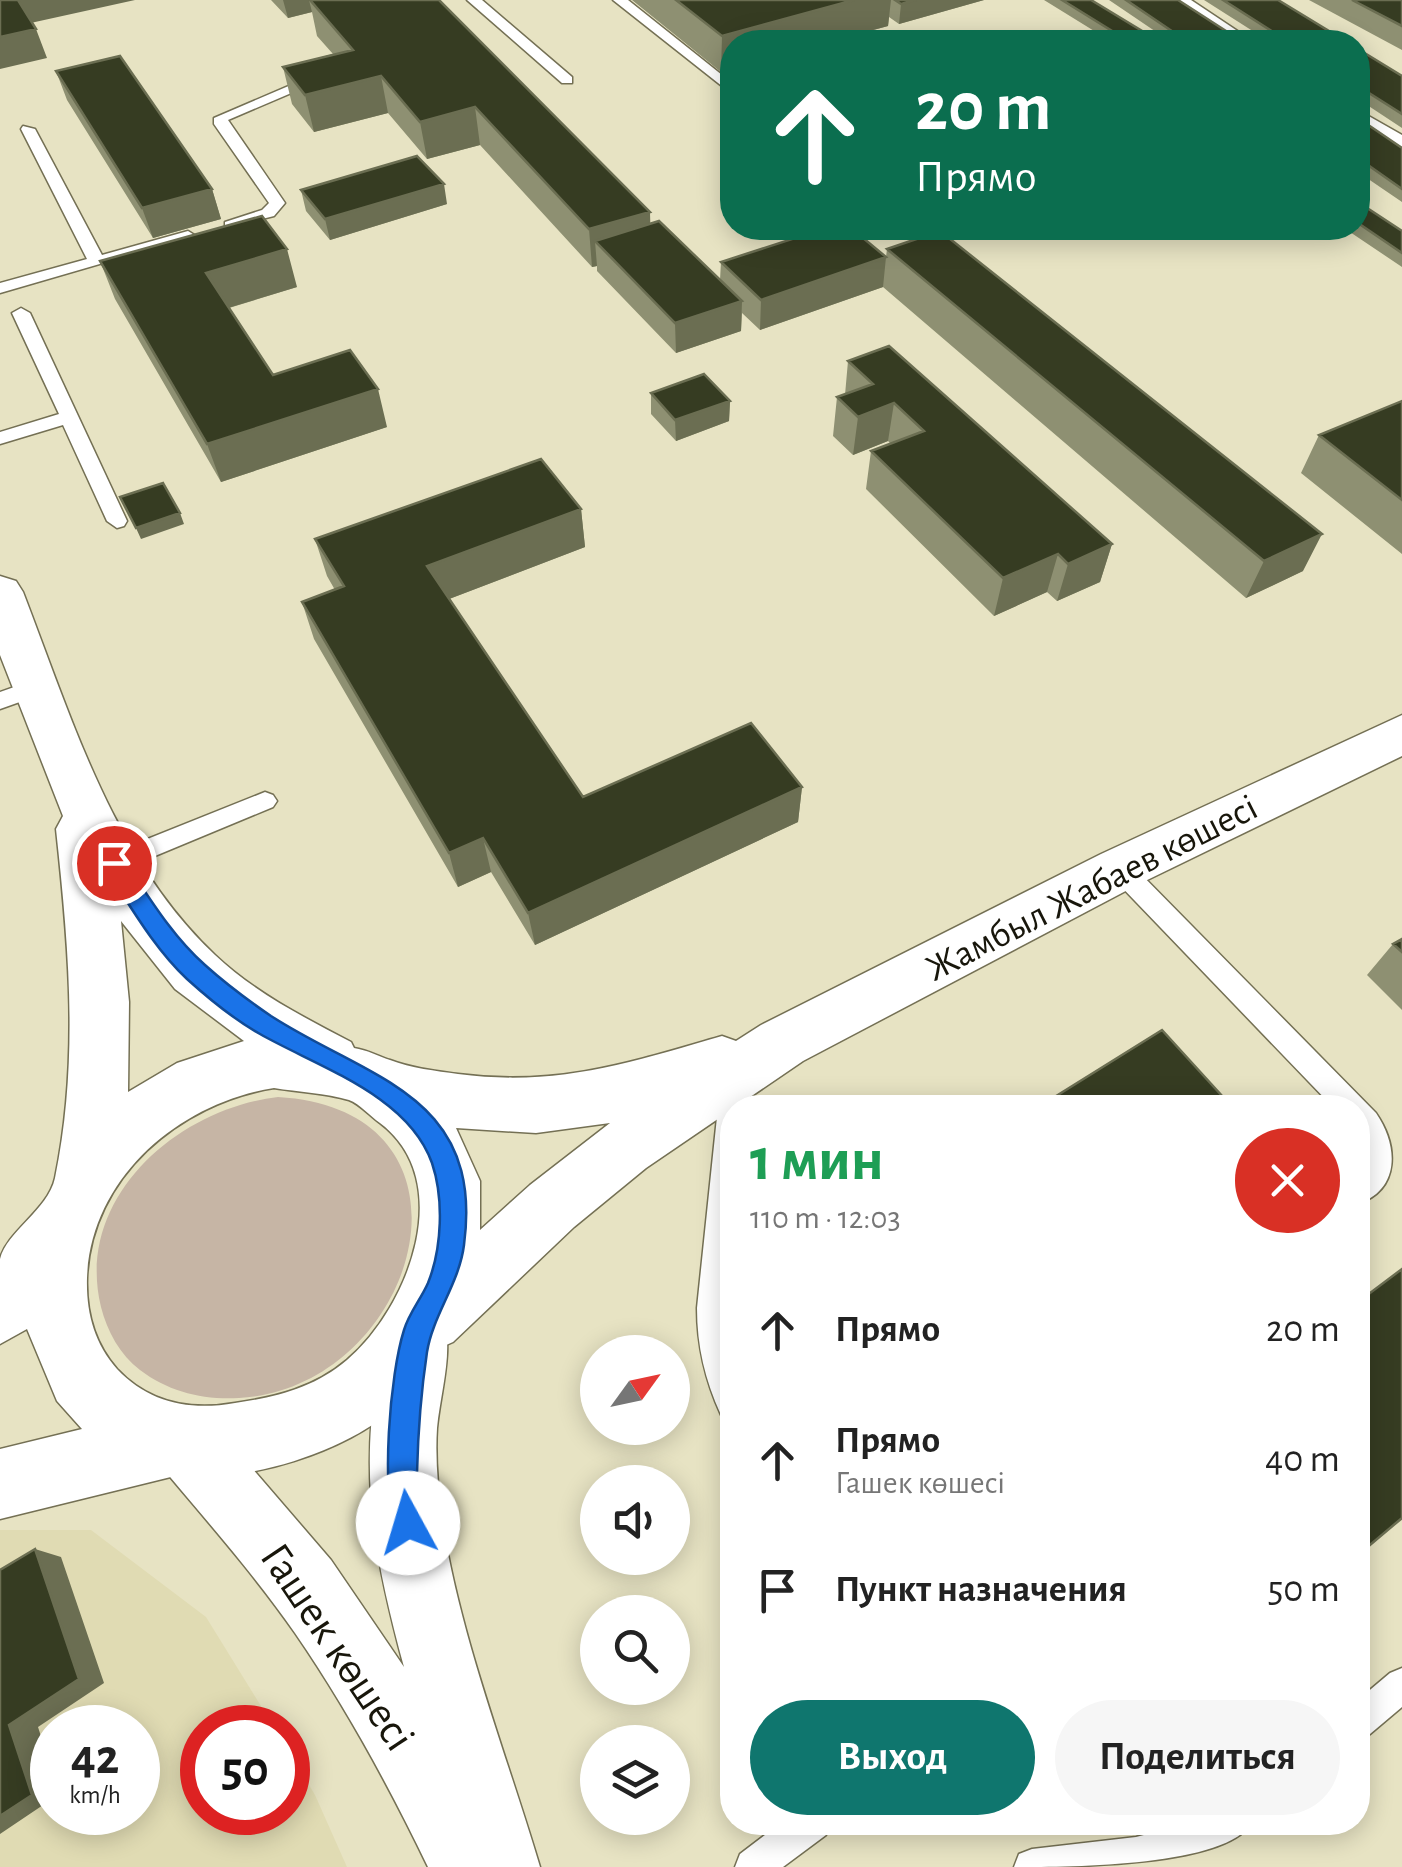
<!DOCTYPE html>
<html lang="ru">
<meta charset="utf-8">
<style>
body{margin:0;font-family:"Alegreya Sans",sans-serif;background:#f6f6f6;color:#222;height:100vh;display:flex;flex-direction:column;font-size:38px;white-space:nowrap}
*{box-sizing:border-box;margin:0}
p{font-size:32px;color:#767676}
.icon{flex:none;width:55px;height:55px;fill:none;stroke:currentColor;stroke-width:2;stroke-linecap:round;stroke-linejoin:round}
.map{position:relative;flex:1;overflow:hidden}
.drawer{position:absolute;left:720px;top:1095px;width:650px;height:740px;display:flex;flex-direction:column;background:#fff;border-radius:40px;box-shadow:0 5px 25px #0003}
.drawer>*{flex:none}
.banner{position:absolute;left:720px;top:30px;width:650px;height:210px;border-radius:40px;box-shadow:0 5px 25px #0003;background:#0b6e4f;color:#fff;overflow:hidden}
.needle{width:65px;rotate:57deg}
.fabs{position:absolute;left:580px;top:1335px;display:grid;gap:20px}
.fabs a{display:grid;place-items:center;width:110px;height:110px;border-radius:50%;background:#fff;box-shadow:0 5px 25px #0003;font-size:50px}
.speed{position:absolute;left:30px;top:1705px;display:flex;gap:20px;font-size:50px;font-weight:700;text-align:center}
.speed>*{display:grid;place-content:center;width:130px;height:130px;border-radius:50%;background:#fff;box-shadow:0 5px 25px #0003;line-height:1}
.speed small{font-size:25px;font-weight:400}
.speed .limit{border:15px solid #d22;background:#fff;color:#111}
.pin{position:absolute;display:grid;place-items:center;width:85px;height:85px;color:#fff;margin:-42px;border:5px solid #fff;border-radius:50%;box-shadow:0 2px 10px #0007}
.me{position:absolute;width:110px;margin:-55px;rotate:354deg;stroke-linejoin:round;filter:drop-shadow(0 0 8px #0008)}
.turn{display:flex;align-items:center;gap:35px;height:210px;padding:0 30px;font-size:45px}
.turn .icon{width:130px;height:130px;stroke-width:2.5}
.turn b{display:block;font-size:70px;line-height:85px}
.round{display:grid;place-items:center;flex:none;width:105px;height:105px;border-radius:52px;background:#f6f6f6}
.head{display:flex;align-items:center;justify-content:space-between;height:170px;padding:0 30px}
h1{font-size:60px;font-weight:600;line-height:75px;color:#1e9e55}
.button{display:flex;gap:20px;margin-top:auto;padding:20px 30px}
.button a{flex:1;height:115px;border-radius:60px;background:#0f766e;color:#fff;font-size:40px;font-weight:600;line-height:115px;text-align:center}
.button a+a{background:#f6f6f6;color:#222}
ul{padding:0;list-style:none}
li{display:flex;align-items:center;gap:30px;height:130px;padding:0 30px}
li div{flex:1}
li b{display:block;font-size:38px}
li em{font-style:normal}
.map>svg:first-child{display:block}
.built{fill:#e0dbb3;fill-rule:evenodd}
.green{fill:#c6b5a5}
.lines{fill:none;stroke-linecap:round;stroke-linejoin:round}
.service-casing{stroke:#747054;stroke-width:3}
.secondary-casing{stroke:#747054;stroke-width:3}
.primary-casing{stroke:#747054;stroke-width:3}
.service{fill:#fff;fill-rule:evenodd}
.secondary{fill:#fff;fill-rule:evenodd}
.primary{fill:#fff;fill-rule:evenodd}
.wall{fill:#8e9072}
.shaded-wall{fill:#6b6e52}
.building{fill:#363c22;stroke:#6b6e52;stroke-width:2.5}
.route{fill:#1a73e8;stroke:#114b97;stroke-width:2.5}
.labels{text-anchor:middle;stroke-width:10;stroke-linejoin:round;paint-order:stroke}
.street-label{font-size:38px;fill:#18160b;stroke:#fff}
.near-street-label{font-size:45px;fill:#18160b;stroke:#fff}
</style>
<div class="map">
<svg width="1402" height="1867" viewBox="0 0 1402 1867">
<rect width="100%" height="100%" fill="#e7e3c3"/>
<path class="built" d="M0 1530H91L206 1617 274 1727 202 1728V1812H288V1749L315 1795 347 1867H0ZM52 1728H138V1812H52Z"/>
<path class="green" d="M278 1097C498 1110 419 1388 239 1398 203 1400 169 1392 140 1370 120 1355 107 1331 101 1307 74 1197 179 1108 278 1097Z"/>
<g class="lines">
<defs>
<path id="service" d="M467 0H482L572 77V83H562Z
M613 0H628L732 83V94Z
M1175 0H1191L1254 42H1238Z
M312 76 324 79 228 120 285 203 274 216 225 228V222L262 210 269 203 214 124V118Z
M1358 110 1402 135V147L1358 120Z
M23 126 35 129 102 255 188 231 196 236 0 293V283L87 259 21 129Z
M21 308 30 313 127 521 124 526 117 528 107 521 63 425 0 444V432L59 414 12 313Z
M37 679 48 687 45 693 0 709V692Z
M265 792 273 795 277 801 273 807 114 873 105 870 102 863 105 856Z
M1120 859 1129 862 1376 1113C1398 1145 1401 1189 1358 1204V1174C1375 1154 1358 1132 1358 1108H1334L1111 876 1108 869 1111 862Z
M734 1067 743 1070 747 1079 745 1108H732V1245L727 1308 732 1364V1419L721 1415C705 1380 697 1347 697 1308L721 1079 725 1070Z
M1402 1668V1707L1370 1734 1358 1739V1700L1390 1673Z
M782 1822H831L826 1835 783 1867H735L740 1854Z
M1195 1822H1252C1228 1867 1068 1867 1014 1867L1019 1854 1032 1849 1136 1837Z"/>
<path id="secondary" d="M417 1298 440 1308C456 1346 441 1387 437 1428 435 1458 438 1490 442 1520 460 1637 506 1753 540 1867H428C389 1786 346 1707 295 1633 254 1574 206 1520 160 1465L150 1441 160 1417 184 1407 208 1417 331 1560 404 1667C377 1567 360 1487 376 1383 380 1357 383 1332 394 1308Z"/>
<path id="primary" d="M0 576 16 581 23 592C72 719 113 859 215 955 254 992 303 1017 351 1042L354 1048C367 1050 378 1056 390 1060 411 1068 436 1071 458 1074 557 1087 629 1063 722 1036L736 1041 761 1025 1101 854 1402 715V756L1139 884 803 1061 646 1168 574 1227 453 1342 444 1346C428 1366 413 1391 395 1408 348 1450 245 1485 183 1474L0 1519V1449L82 1429 57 1401 27 1329 0 1344C0 1318 0 1284 0 1259 7 1231 48 1210 55 1178 79 1062 69 948 56 829L63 816 0 655ZM121 921 175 989 244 1041 177 1063 128 1092 129 1002ZM274 1088C298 1092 326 1093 349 1100 360 1104 370 1116 380 1123 457 1181 409 1307 347 1360 314 1388 276 1397 235 1403 190 1411 149 1403 117 1369 94 1343 86 1312 87 1278 91 1177 180 1103 274 1088ZM610 1123 530 1185 480 1230V1181L456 1128 536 1133Z"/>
</defs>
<use href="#service" class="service-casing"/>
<use href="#secondary" class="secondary-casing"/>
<use href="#primary" class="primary-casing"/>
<use href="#service" class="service"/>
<use href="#secondary" class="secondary"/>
<use href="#primary" class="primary"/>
</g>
<path class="wall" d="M271 0H439L650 212V224L720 280 721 262 886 257 887 249 1303 571 1246 598 883 287 760 330 742 313 741 331 676 353 597 271V266L592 267 480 145 427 159 388 113 314 132 292 104 283 67 333 54 317 36 312 12 288 18Z
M632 0H984L899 24 889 17 888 26 721 72Z
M1044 0H1091L1156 42H1112Z
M1109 0H1178L1243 42H1171Z
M1204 0H1278L1347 42H1270Z
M1309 0H1402V50Z
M1358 49 1402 76V128L1358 99Z
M56 71 212 189 221 219 153 238 67 100Z
M1358 118 1402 148V202L1358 172Z
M301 190 447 204 330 240 306 211Z
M1358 202 1402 231V267L1344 228H1358Z
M100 261 297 287 229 308 273 375 387 427 221 482 115 299Z
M848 361 1112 544 1100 582 1057 601 1047 592 994 616 866 489 871 451 891 444 888 441 853 455 833 436 837 397 845 395Z
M651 393 730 401 729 421 676 441 651 414Z
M1402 401V554L1301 473 1319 435Z
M581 509 585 547 449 599 583 797 802 787 798 822 535 945 491 872 458 887 314 639 302 602 335 590 327 576 315 539Z
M1402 939V1010L1367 975 1393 944Z"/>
<path class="shaded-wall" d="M17 0H135L26 24Z
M283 0H309L312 12 288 18Z
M854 0H891L888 26 828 42H732V69L721 72 722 36Z
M916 0H984L899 24 901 4Z
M36 29 47 58 0 69V37Z
M381 76 388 113 314 132 305 95Z
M475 107 480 145 427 159 420 122Z
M444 184 447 204 330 240 325 219Z
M212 189 221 219 153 238 142 208Z
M650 212 651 250 595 241 597 266 592 267 589 229Z
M287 249 297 287 218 311 206 273Z
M886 257 883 287 760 330 761 300Z
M742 301 741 331 676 353 675 323Z
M378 389 387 427 221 482 207 444Z
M730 401 729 421 676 441 675 420Z
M894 403 888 441 853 455 858 417Z
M581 509 585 547 436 604 427 566Z
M180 513 184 524 141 539 136 528Z
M1322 534 1303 571 1246 598 1264 561Z
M1112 544 1100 582 1057 601 1068 564Z
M1058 554 1047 592 994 616 1003 578Z
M802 787 798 822 535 945 528 913Z
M483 838 491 872 458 887 449 853Z
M35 1549 61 1557 104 1683 38 1727 52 1771V1799L0 1834V1816L9 1725Z"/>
<path class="building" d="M0 0H18L36 29 0 37Z
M310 0H439L650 212 589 229 475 107 420 122 381 76 305 95 283 67 353 50Z
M676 0H854L722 36Z
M895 0H916L901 4Z
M1062 0H1091L1157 40 1149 42H1130Z
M1126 0H1178L1243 42H1188Z
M1223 0H1278L1347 42H1289Z
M1352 0H1402V26Z
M1358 49 1402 76V114L1358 86Z
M120 56 212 189 142 208 56 71Z
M1358 118 1402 148V189L1358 158Z
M417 156 444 184 325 219 301 190Z
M1358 202 1402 231V253L1358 223Z
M262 216 287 249 206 273 273 375 350 350 378 389 207 444 100 261Z
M659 221 742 301 675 323 595 241Z
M826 228H851L886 257 761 300 721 262Z
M940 231 1322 534 1264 561 887 249Z
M889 346 1112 544 1068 564 1058 554 1003 578 871 451 924 431 894 403 858 417 837 397 873 384 848 361Z
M704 374 730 401 675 420 651 393Z
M1402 401V500L1319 435Z
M541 459 581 509 427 566 583 797 751 723 802 787 528 913 483 838 449 853 302 602 344 586 315 539Z
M163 483 180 513 136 528 120 497Z
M1402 939V952L1393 944Z
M1162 1030 1233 1108H1037Z
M1402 1269V1518L1358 1555V1302Z
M35 1549 79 1679 9 1725 32 1795 0 1816V1570Z"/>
<path class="route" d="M114 854 122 857C147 894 171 935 205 965 225 983 249 1001 271 1016 368 1079 484 1094 464 1245 459 1284 433 1315 427 1352 421 1392 418 1433 417 1473 417 1494 426 1514 418 1533L408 1537 397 1533C380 1491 390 1374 404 1330 409 1313 421 1299 428 1283 442 1248 444 1199 432 1163 408 1095 318 1067 260 1034 235 1020 208 998 187 979 154 948 131 907 106 869L103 863Z"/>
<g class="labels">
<g class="street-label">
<text transform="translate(1091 887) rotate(-27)" y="13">Жамбыл Жабаев көшесі</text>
</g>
<g class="near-street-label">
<text transform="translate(339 1646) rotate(56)" y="16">Гашек көшесі</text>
</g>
</g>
</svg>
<div class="fabs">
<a><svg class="needle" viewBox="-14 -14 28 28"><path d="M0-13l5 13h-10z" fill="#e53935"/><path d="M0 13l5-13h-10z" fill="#767676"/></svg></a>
<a><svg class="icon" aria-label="sound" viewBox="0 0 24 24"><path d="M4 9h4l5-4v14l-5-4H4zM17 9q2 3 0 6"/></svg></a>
<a><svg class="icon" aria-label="search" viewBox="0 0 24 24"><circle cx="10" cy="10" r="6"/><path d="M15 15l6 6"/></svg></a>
<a><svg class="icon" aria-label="layers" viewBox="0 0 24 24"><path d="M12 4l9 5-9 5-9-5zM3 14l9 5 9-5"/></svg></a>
</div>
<div class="speed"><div>42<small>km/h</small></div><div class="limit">50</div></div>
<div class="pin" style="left:114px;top:863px;background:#d93025"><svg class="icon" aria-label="arrive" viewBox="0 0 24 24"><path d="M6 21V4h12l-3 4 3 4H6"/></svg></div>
<svg class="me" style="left:408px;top:1523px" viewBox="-20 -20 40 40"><circle r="19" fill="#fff"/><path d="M0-13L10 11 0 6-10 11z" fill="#1a73e8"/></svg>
<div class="banner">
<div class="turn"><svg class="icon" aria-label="ahead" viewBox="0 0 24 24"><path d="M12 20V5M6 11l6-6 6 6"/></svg><div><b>20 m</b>Прямо</div></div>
</div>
<section class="drawer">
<div class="head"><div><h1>1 мин</h1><p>110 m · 12:03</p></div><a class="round" style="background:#d93025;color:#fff"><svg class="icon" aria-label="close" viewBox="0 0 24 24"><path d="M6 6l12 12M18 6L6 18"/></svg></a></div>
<ul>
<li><svg class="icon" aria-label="ahead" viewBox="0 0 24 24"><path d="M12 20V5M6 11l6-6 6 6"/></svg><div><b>Прямо</b></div><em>20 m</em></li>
<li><svg class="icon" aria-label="ahead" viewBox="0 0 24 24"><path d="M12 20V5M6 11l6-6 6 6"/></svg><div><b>Прямо</b><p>Гашек көшесі</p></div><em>40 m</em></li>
<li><svg class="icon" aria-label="arrive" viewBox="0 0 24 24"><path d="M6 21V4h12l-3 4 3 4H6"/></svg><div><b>Пункт назначения</b></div><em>50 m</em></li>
</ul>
<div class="button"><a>Выход</a><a>Поделиться</a></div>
</section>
</div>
